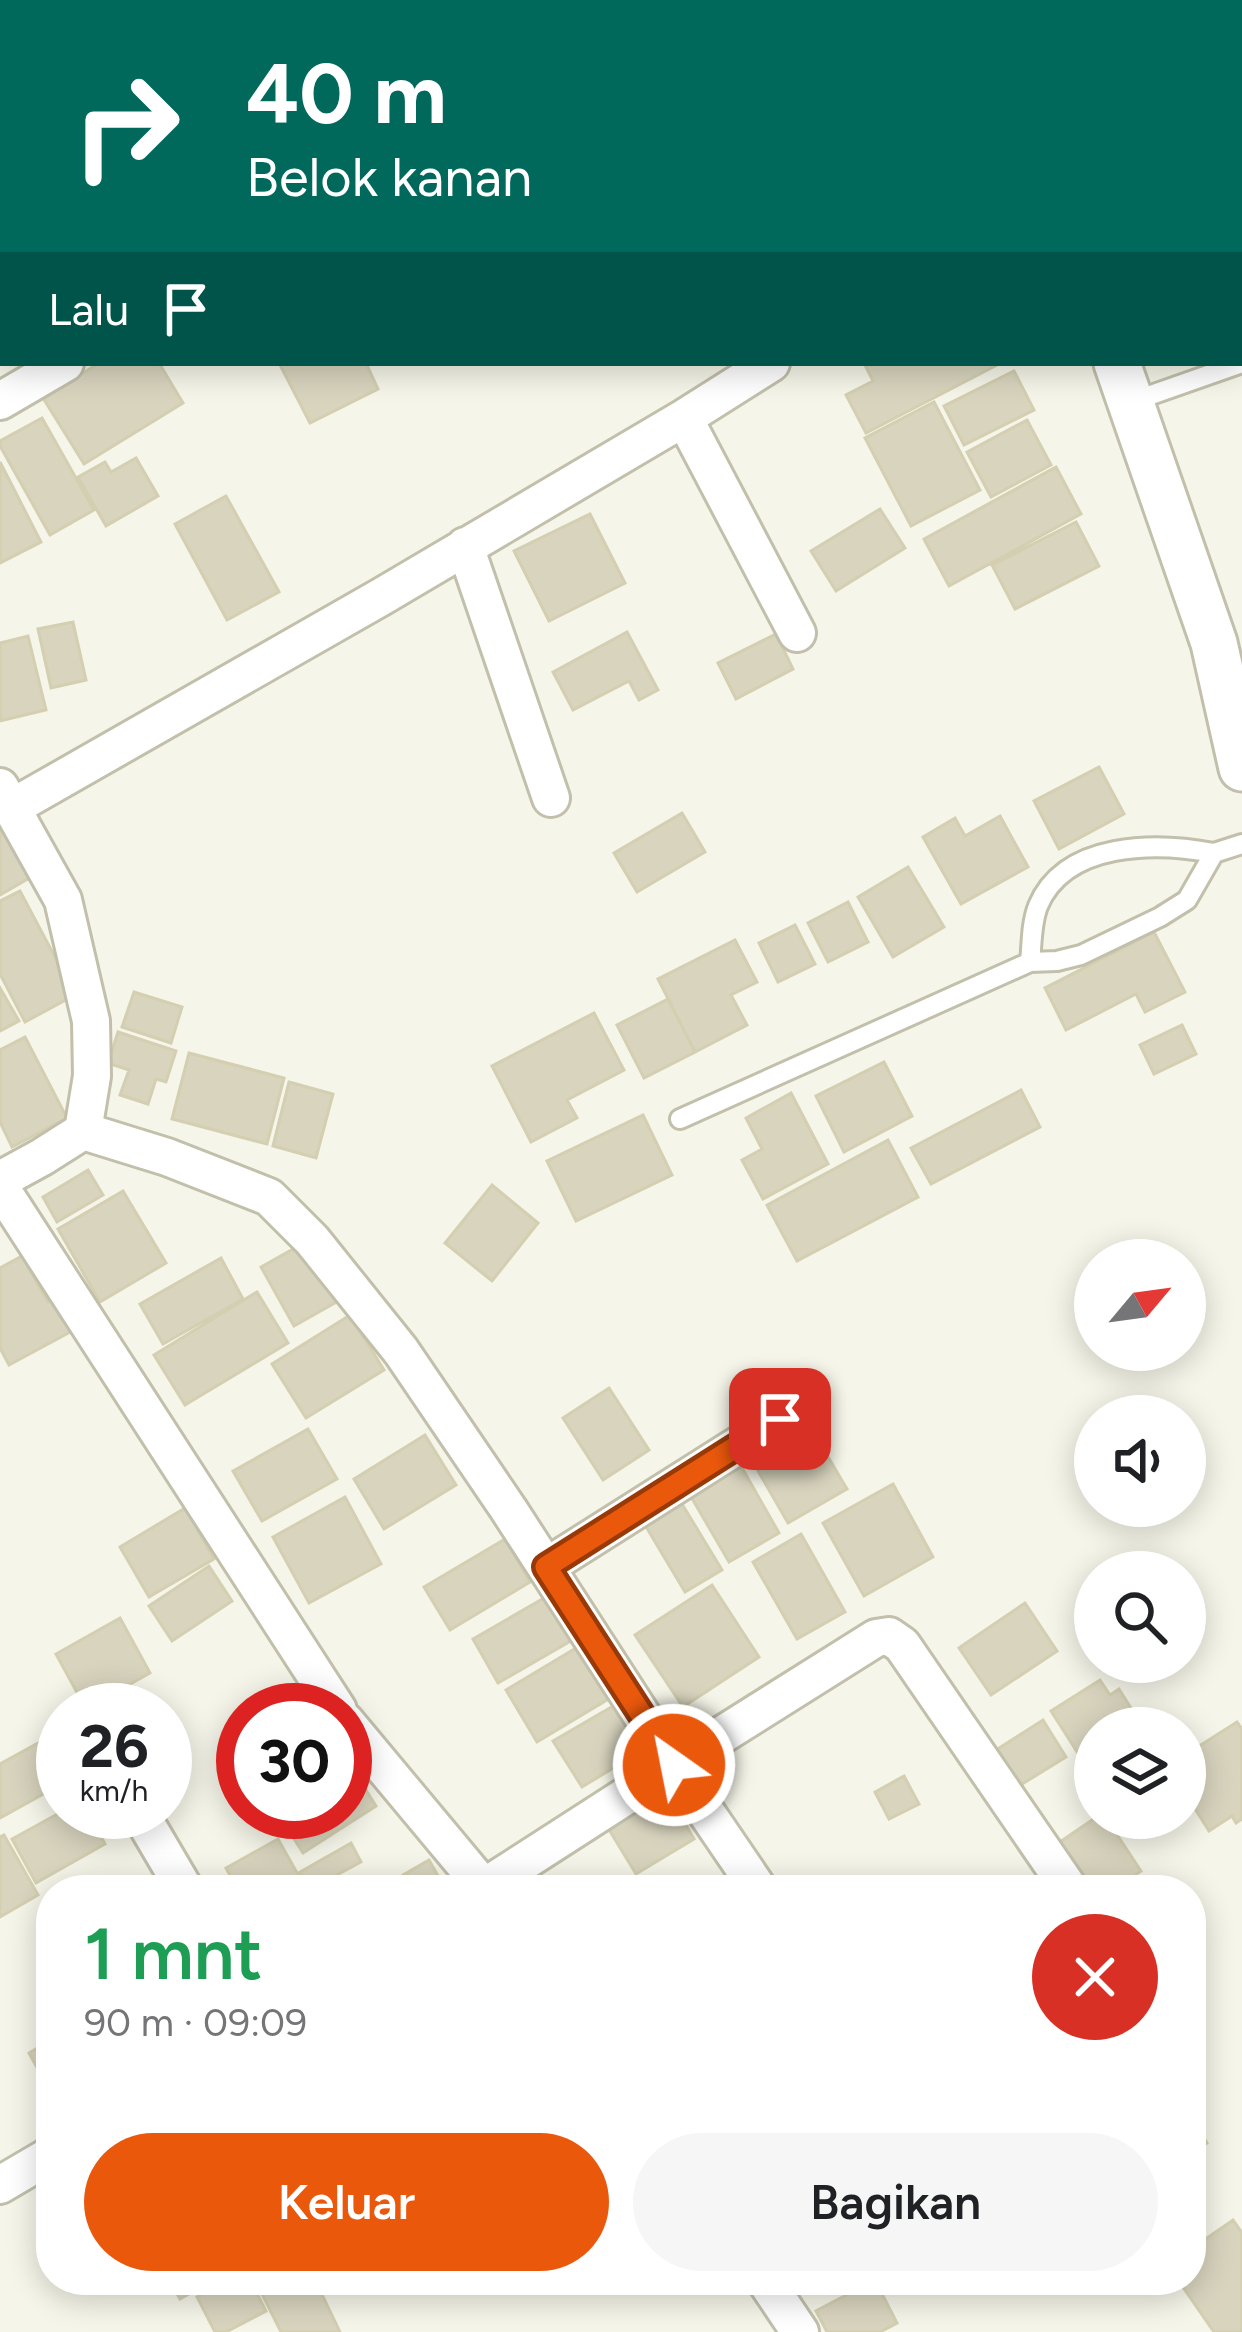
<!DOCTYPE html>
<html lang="id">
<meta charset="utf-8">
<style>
body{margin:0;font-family:Figtree,sans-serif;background:#f6f6f6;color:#202124;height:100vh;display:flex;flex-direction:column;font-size:45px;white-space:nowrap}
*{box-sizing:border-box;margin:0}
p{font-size:39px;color:#757577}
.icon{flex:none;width:66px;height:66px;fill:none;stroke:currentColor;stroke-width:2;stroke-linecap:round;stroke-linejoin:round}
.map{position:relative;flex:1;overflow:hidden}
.sheet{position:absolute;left:36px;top:1875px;width:1170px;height:420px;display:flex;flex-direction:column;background:#fff;border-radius:48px;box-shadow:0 6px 30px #0003}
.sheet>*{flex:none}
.guide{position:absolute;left:0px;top:0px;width:1242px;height:366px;box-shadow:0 6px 30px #0003;background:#00695c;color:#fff;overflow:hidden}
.needle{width:78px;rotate:61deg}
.controls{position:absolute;left:1074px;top:1239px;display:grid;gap:24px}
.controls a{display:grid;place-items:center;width:132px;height:132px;border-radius:50%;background:#fff;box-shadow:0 6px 30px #0003;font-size:60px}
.speed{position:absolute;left:36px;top:1683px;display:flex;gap:24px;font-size:60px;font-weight:700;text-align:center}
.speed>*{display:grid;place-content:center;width:156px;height:156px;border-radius:50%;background:#fff;box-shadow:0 6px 30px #0003;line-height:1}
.speed small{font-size:30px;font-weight:400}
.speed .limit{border:18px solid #d22;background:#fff;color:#111}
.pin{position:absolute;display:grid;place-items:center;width:102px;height:102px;color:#fff;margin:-51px;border-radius:24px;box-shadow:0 6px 18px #0006}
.me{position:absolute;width:132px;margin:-66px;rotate:327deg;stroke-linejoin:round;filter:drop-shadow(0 0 9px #0008)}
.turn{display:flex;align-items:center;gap:42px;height:252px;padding:0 48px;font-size:54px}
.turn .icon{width:156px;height:156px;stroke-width:2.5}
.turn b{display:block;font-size:84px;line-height:102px}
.then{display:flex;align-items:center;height:114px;padding:0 48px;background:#0003;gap:24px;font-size:45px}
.round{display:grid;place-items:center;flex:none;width:126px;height:126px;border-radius:63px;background:#f6f6f6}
.overview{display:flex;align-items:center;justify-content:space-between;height:204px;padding:0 48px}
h1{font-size:72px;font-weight:600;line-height:90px;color:#1e9e55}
.button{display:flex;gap:24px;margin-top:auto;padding:24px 48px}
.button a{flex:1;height:138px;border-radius:72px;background:#ea580c;color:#fff;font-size:48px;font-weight:600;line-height:138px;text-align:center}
.button a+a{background:#f6f6f6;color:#202124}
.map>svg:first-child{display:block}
.building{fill:#d8d4be;stroke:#d3cfb0;stroke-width:3}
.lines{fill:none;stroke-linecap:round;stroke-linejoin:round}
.service-casing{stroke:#c2c0ab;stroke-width:24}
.minor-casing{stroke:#c2c0ab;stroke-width:42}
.tertiary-casing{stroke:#c2c0ab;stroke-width:51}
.service{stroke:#fff;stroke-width:18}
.minor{stroke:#fff;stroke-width:36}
.tertiary{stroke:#fff;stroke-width:45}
.route-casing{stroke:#983908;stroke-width:30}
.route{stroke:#ea580c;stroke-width:21}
</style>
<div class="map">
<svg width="1242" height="2332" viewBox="0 0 1242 2332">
<rect width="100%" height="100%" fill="#f6f5e9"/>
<path class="building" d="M731 0H841L843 3H733Z
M3 233V320L0 313V234Z
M99 363H159L183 403 84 464 43 398Z
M279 363H366L378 389 310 423Z
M864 363H1001L866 433 846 395 873 381Z
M1014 371 1034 410 964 445 944 406Z
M934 402 980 490 911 526 865 438Z
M42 418 94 510 50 535 0 446V441Z
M1027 420 1051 465 991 497 967 452Z
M136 458 158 496 106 526 78 477 105 462 111 472Z
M0 462 41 542 0 563Z
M1056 467 1081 514 949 586 924 539Z
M226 496 279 592 227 620 175 524Z
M880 509 905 548 836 591 811 551Z
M590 514 625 583 549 621 514 551Z
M1076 522 1099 566 1015 609 992 565Z
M73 622 86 680 51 688 38 629Z
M627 632 658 690 639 700 629 681 573 710 553 672Z
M776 634 793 669 736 699 718 663Z
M28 636 46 710 0 721V643Z
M1099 767 1124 814 1059 849 1034 801Z
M682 813 705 852 637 892 614 853Z
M0 816 33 876 0 895Z
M1000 816 1028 867 961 904 923 837 955 818 965 836Z
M908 867 944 927 893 957 858 897Z
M20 891 75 995 25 1022 0 974V901Z
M848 902 868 942 828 962 808 923Z
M795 925 815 964 778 982 759 943Z
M1154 932 1185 992 1145 1012 1136 994 1066 1030 1045 988Z
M735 940 757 982 731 995 747 1025 695 1052 658 979Z
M0 988 19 1021 0 1031Z
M134 992 182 1007 171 1043 122 1027Z
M668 999 695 1052 644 1078 617 1025Z
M594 1013 624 1070 567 1100 577 1118 531 1142 492 1066Z
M1182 1025 1196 1054 1154 1074 1140 1045Z
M118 1032 176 1051 166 1082 156 1079 148 1104 120 1095 129 1070 108 1063Z
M25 1037 67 1118 12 1147 0 1122V1050Z
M189 1053 284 1078 267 1144 172 1119Z
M884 1062 912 1116 844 1152 816 1096Z
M289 1082 333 1094 316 1158 273 1146Z
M1021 1090 1040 1127 931 1184 911 1148Z
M791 1093 828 1164 763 1199 742 1160 762 1149 746 1118Z
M643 1115 672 1175 576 1221 547 1161Z
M888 1140 918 1197 797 1261 767 1205Z
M88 1170 103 1195 57 1222 43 1197Z
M492 1185 538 1223 492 1281 445 1243Z
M123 1191 166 1263 100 1302 58 1229Z
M309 1240 342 1299 294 1326 261 1267Z
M22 1256 48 1302 56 1297 74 1330 9 1365 0 1348V1268Z
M221 1258 243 1299 163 1344 140 1304Z
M257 1292 288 1343 185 1405 154 1355Z
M350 1315 384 1370 306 1418 272 1364Z
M609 1388 649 1450 603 1480 563 1418Z
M808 1423 847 1489 788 1523 750 1457Z
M308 1429 337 1479 262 1521 233 1471Z
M425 1435 456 1485 384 1529 354 1479Z
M741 1466 779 1533 729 1562 690 1495Z
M893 1484 933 1557 864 1596 823 1523Z
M345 1497 381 1564 309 1603 273 1537Z
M679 1499 722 1570 685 1592 642 1520Z
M185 1508 214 1559 149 1597 120 1547Z
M801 1534 845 1612 797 1639 753 1562Z
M505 1539 530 1582 450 1630 424 1587Z
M209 1566 232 1601 172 1641 149 1606Z
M712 1585 759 1657 683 1707 635 1635Z
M551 1594 576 1638 498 1683 473 1639Z
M1025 1603 1057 1651 991 1695 959 1648Z
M120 1618 150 1673 86 1709 56 1654Z
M581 1645 612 1697 537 1742 506 1690Z
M1100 1680 1110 1695 1119 1689 1138 1719 1129 1725 1131 1728H1095V1780L1051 1711Z
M620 1702 648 1747 582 1787 553 1741Z
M1043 1720 1066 1757 1019 1786 996 1750Z
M1237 1722 1242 1729V1819L1236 1823 1232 1816 1209 1831 1185 1793V1755Z
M49 1737 63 1761V1783L0 1818V1764Z
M345 1757 376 1806 303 1853 277 1812H345Z
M904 1776 919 1804 889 1819 875 1792Z
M664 1788 694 1839 636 1874 605 1823Z
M63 1811 87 1812 105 1844 36 1883 12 1839Z
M1095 1818H1106L1141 1871 1113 1890H1093L1060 1842Z
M4 1835 38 1895 0 1917V1837Z
M278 1839 305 1887 299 1890H238L226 1868Z
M351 1843 361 1862 309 1890 300 1872Z
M429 1860 442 1883 430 1890H412L403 1875Z
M51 2040V2093L29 2053Z
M1191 2116 1207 2143 1191 2153Z
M1233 2220 1242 2233V2332H1214L1178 2280H1191V2249Z
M169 2280H214L180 2299Z
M229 2280H250L266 2311 226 2332H215L197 2297Z
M255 2280H315L340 2332H281Z
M875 2280 897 2323 880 2332H827L816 2311Z"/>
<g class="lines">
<defs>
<path id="service" d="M1056 0 1057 3
M1128 0 1130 3
M1239 22 1242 21
M1131 402 1242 363
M1030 962C1032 944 1031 924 1038 906 1065 841 1157 842 1214 853
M680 1119 1030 962 1057 961 1081 955 1160 917 1187 900 1214 853 1242 844"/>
<path id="minor" d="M685 3 691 0
M0 401 65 363
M684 418 797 633
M465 546 551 798
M0 787 63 900 91 1021 92 1076 83 1131 167 1157 269 1197 312 1240 401 1351 509 1510 674 1765 480 1890
M11 808 381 597 684 418 771 363
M0 1180 42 1157 83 1131
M0 1187 338 1710
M546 1567 780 1419
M345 1721 486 1890
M148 1827 185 1890
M759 1890 674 1765 876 1638 889 1636 902 1645 1070 1890
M0 2185 51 2155
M765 2280 800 2332"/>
<path id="tertiary" d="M960 0 962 3
M1117 363 1214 643 1242 768"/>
</defs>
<use href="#service" class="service-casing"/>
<use href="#minor" class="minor-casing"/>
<use href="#tertiary" class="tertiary-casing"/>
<use href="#service" class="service"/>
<use href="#minor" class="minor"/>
<use href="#tertiary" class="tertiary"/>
</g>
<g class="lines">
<defs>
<path id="route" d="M674 1765 546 1567 780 1419"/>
</defs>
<use href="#route" class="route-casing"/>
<use href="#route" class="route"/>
</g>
</svg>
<div class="controls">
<a><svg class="needle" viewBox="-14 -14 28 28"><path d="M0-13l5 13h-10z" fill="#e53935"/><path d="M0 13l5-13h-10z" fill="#757577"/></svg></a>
<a><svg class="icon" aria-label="sound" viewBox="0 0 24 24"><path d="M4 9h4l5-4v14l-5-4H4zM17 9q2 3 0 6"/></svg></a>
<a><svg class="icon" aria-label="search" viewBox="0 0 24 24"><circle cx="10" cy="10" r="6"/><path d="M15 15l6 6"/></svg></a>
<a><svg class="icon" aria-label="layers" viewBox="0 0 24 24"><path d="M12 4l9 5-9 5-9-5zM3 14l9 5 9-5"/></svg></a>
</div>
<div class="speed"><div>26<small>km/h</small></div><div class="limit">30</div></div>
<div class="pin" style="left:780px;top:1419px;background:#d93025"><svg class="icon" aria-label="arrive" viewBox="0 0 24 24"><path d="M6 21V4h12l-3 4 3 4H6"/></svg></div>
<svg class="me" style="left:674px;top:1765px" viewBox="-20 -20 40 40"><circle r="17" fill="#ea580c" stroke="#fff" stroke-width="3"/><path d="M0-11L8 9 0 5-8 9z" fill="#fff"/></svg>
<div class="guide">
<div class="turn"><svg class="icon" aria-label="right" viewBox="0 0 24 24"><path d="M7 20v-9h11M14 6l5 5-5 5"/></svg><div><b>40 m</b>Belok kanan</div></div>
<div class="then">Lalu<svg class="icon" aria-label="arrive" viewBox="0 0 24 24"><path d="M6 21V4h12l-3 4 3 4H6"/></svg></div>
</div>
<section class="sheet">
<div class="overview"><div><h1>1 mnt</h1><p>90 m · 09:09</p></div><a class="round" style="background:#d93025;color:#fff"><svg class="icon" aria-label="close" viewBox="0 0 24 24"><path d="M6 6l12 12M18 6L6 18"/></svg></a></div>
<div class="button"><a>Keluar</a><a>Bagikan</a></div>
</section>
</div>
